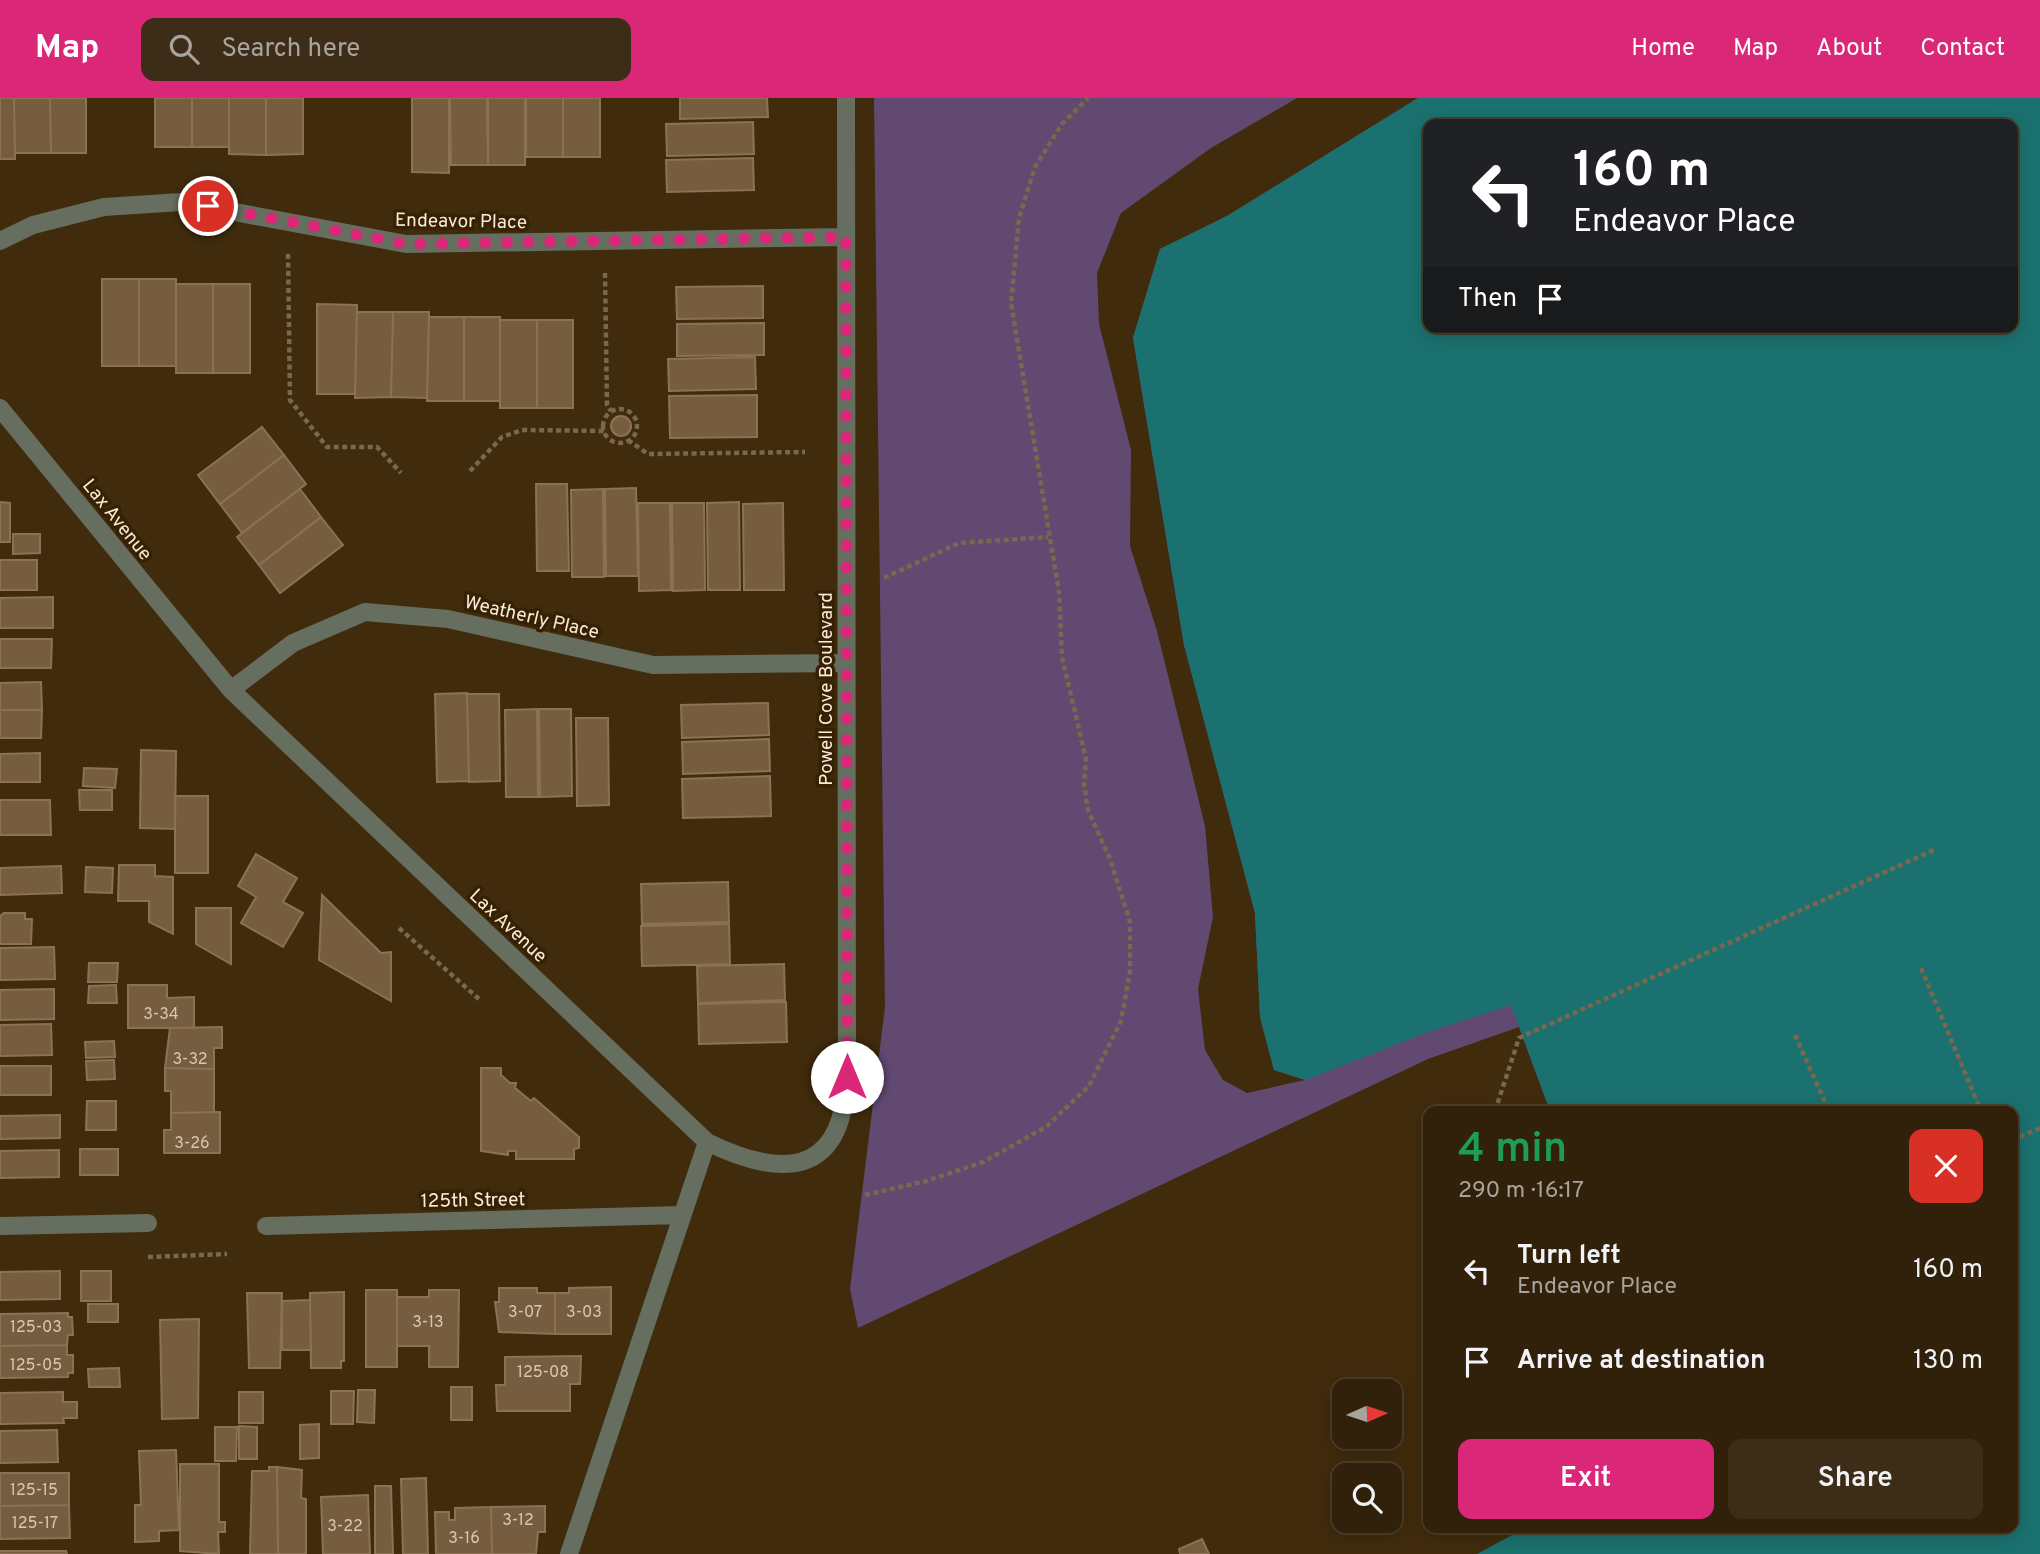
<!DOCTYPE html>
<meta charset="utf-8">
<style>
body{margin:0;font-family:Overpass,sans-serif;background:#3d2d18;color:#f1f3f6;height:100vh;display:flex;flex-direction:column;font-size:26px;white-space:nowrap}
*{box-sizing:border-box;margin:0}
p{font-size:23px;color:#a8a39c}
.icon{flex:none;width:38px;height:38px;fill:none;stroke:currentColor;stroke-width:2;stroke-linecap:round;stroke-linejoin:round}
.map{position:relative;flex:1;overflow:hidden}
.sheet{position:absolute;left:1423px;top:1008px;width:595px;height:427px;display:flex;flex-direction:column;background:#31200a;border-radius:14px;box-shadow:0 4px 18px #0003,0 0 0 2px #4c3e2b}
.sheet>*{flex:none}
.top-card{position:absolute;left:1423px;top:21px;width:595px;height:214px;border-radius:14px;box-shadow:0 4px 18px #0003,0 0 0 2px #4c3e2b;background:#202124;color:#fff;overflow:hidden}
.needle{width:46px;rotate:87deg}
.controls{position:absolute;left:1332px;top:1281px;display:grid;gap:14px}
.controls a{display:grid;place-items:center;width:70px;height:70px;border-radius:14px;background:#31200a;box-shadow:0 4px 18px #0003,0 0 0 2px #4c3e2b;font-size:35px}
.pin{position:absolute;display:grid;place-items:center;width:60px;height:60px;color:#fff;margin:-30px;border:4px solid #fff;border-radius:50%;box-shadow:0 2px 7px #0007}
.me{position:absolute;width:77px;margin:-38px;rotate:0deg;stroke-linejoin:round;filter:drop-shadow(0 0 5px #0008)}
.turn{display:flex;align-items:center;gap:24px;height:147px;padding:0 35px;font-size:32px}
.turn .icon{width:91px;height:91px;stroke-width:2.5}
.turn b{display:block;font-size:49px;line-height:60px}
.then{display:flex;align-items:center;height:66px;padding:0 35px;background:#0003;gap:14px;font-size:26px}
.round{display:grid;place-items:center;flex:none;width:74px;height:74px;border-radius:14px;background:#3d2d18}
.head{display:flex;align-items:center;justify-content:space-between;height:119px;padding:0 35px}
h1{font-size:42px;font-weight:600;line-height:52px;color:#1e9e55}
.primary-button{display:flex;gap:14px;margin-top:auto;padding:14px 35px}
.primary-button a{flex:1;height:80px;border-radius:14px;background:#db2777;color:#fff;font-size:28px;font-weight:600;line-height:80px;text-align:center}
.primary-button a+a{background:#3d2d18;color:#f1f3f6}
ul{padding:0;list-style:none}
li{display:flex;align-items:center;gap:21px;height:91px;padding:0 35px}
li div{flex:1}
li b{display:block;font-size:26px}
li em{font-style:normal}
header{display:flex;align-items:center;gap:42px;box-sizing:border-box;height:98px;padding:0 35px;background:#db2777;color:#fff}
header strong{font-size:33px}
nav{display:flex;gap:38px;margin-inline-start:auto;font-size:24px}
.search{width:490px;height:63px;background:#3d2d18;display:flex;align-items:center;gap:18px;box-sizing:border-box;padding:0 24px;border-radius:14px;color:#a8a39c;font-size:26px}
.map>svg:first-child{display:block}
.green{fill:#624972}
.water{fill:#1b716f;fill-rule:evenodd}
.building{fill:#765d3f;stroke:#8c7254;stroke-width:2}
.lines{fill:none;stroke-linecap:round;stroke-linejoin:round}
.path{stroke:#7a674d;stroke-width:4.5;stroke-dasharray:5 3.5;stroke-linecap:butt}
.minor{stroke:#656e5f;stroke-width:18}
.route{stroke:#db2777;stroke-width:12;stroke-dasharray:0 21.6}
.labels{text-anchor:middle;stroke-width:7;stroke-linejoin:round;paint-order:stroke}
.number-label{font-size:16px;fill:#d8c8b3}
.street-label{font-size:19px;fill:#f9ebda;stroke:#372103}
</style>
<header>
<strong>Map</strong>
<div class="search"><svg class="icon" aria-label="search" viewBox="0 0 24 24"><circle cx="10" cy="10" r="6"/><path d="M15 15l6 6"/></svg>Search here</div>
<nav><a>Home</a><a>Map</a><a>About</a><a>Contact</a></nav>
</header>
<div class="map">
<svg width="2040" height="1456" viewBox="0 0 2040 1456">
<rect width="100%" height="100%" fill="#412b0d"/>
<path class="green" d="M874 0H1297L1211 50 1121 115 1097 175 1099 226 1131 352 1130 448 1157 533 1205 728 1213 819 1198 891 1205 952 1223 982 1247 995 1305 982 1274 972 1260 919 1255 815 1184 547 1133 240 1160 151 1227 118 1418 0 1428 26V229L1550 1013 1519 929 1428 961 858 1230 850 1191 885 909Z"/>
<path class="water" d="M1418 0H2040V1456H1477L1525 1430H2012V1013H1550L1511 907 1428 934 1306 982 1274 972 1260 919 1255 815 1184 547 1133 240 1160 151 1227 118ZM1428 26H2012V229H1428Z"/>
<path class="building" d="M0 0H14L15 61H0Z
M14 0H50L51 55H15Z
M50 0H86V55H51Z
M155 0H192V49H155Z
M192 0H229V49H192Z
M229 0H266V57L229 56Z
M266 0H303V56L266 57Z
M412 0H449V75L412 74Z
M450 0H487L488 67H451Z
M488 0H525V67H488Z
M526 0H563V59H526Z
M563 0H600V59H563Z
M680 0H767L768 19 680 21Z
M753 24 754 56 667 58 666 26Z
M753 60 754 92 667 94 666 62Z
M102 181H139V268H102Z
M139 181H176V268H139Z
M176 186H213V275H176Z
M213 186H250V275H213Z
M763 188V220L677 221 676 189Z
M317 206 357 207 355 296H317Z
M357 214H393L391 299 355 300Z
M393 214H429L427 300 391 299Z
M429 219H464V303H427Z
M464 219H500V303H464Z
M500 222H537V310H500Z
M537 222H573V310H537Z
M764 225V257L677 258V226Z
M755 259 756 291 669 293 668 261Z
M757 297V339L670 340 669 298Z
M611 328a10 10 0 1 1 20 0a10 10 0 1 1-20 0Z
M262 329 284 357 220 406 198 377Z
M284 357 306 386 242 435 220 406Z
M536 386H567L569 473H537Z
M636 390 638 478H606L605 391Z
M300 391 321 419 259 467 237 439Z
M603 391 604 479H572L571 392Z
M0 404 10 405V444H0Z
M739 404 740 492H708L707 405Z
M638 405H670L671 492 639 493Z
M672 405H704L705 492 673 493Z
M783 405 784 492H744L743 406Z
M321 419 343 447 280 495 259 467Z
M13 436H40V455L13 456Z
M0 462H37V492H0Z
M53 499V530H0V500Z
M0 541H52L51 570H0Z
M41 584 42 612H0V585Z
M467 595 469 683 437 684 435 596Z
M467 596H499L500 683 469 684Z
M768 605 769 637 682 640 681 607Z
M537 611 538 699H506L505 612Z
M539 611H571L572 698 540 699Z
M0 612H42L41 640H0Z
M576 620H608L609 707 577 708Z
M769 641 770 673 683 676 682 644Z
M141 652 176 653 175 731 140 730Z
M40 655V684H0V656Z
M84 670 117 671 115 690 83 688Z
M770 678 771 718 683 720 682 681Z
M79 692H112V712H80Z
M175 698H208V775H175Z
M0 702H50L51 737H0Z
M256 756 297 780 283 804 303 815 283 849 241 825 256 799 238 788Z
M119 767H155V778L173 779V836L149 824V803H118Z
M61 768 62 795 0 797V770Z
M86 769 113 770 112 795 85 794Z
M728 784 729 824 642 826 641 786Z
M322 797 381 855 391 854V903L319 862Z
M196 810H231V866L196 846Z
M4 815H25V821H32L31 846H0V818Z
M729 826 730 866 642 868 641 828Z
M54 849 55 881 0 882V850Z
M89 865H118L117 884H88Z
M784 866 785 902 698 905 697 868Z
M116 887 117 905H88L89 888Z
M128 887H167V900L194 899V930H128Z
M54 891V921L0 922V892Z
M786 904 787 944 699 946 698 906Z
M51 926 52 957 0 958V927Z
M222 929V950H214V971L165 970 170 930Z
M114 943 115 959 86 960 85 944Z
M114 962 115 981 87 982 86 963Z
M0 968H51V997H0Z
M165 970 214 971V1014L171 1015V993H165Z
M481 970H501V977L510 985H516L515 990 531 1003 534 1000 579 1039V1050L574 1051V1061H516V1053H508V1057L481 1053Z
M87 1003H116V1032H86Z
M220 1014V1055H164V1032H171V1015Z
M60 1017V1040L0 1041V1018Z
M80 1051H118V1077H80Z
M59 1052V1079L0 1080V1053Z
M60 1173V1201L0 1202V1174Z
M81 1173H111V1203H81Z
M611 1189V1236H555V1195H569V1190Z
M499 1190H537V1195H555V1236L499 1234 495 1204H499Z
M366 1192H397V1269H366Z
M429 1192H459L458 1269H429V1248H397V1199H429Z
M344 1194V1263H341V1270H311L310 1195Z
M247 1195H282L280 1270H249Z
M310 1202 311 1252H282V1203Z
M88 1206H118V1224H88Z
M68 1215V1219H72L73 1237H68L67 1247 0 1248V1216Z
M199 1221 198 1320 162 1321 160 1222Z
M67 1247V1257H73V1275H68V1279L0 1280V1248Z
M581 1258 580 1286H570V1313H497L496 1287H505V1259Z
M119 1270 120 1289H89L88 1271Z
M451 1289H472V1322H451Z
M358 1292H375L374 1325 357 1324Z
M331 1293H354L353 1326H331Z
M63 1294V1304H77V1320H63L64 1325 0 1326V1295Z
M239 1294H263V1325H239Z
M319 1326V1360L300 1361V1327Z
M239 1328 257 1329V1361H239Z
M215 1329H237L236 1363H215Z
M57 1332 58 1364 0 1365V1333Z
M176 1352 179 1432 159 1433V1443L135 1444V1407H141L139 1353Z
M180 1366H219V1424H225V1434H218L219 1456 180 1453Z
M269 1369H277L278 1456H250L252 1373H269Z
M277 1369 302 1372 301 1400 306 1401V1456H278Z
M0 1375H69V1407L0 1408Z
M426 1380 428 1456H403L401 1381Z
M375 1388H391L393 1456H375Z
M368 1397 370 1456H323L321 1399Z
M69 1407 70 1440 0 1441V1408Z
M545 1408V1434H538L536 1456H492L491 1409Z
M491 1409 492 1456H436L435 1414H449V1422H455V1410Z
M1202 1441 1209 1456H1180L1179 1451Z
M0 1453H66L67 1456H0Z"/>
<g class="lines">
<path class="path" d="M288 156 290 302 327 349H377L401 375
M605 175 607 307 611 313
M603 328a17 17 0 1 1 34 0a17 17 0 1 1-34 0Z
M628 342 648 356 805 354
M470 373 502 339 522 332 604 333
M884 480 959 445 1048 439
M399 830 479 901
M1921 870 1981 1013
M1795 937 1829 1013
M1495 1013 1519 940 1936 751
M2012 1042 2040 1030
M865 1097 926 1083 983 1064 1046 1029 1089 988 1121 923 1130 874V824L1110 761 1088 712 1084 686 1086 661 1062 559 1059 494 1011 205 1019 120 1035 69 1062 26 1088 0
M148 1159 227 1156"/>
<path class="minor" d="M0 143 33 127 104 109 181 104 406 146 846 139
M0 310 231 592 707 1044C752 1066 819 1088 840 1022 844 1009 845 993 847 979L846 0
M231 592 293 545 365 514 448 521 653 567 846 565
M0 1128 148 1125
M266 1128 682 1117
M569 1456 707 1044"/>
</g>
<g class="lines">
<path class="route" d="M208 108 406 146 846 139 847 979"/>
</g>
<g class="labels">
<g class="number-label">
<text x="161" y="921">3-34</text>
<text x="190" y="966">3-32</text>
<text x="192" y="1050">3-26</text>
<text x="525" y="1219">3-07</text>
<text x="584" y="1219">3-03</text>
<text x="428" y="1229">3-13</text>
<text x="36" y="1234">125-03</text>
<text x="36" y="1272">125-05</text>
<text x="543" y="1279">125-08</text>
<text x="34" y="1397">125-15</text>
<text x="518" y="1427">3-12</text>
<text x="35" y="1430">125-17</text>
<text x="345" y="1433">3-22</text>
<text x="464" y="1445">3-16</text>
</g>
<g class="street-label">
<text transform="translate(461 122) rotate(1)" y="7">Endeavor Place</text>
<text transform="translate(118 421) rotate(51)" y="7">Lax Avenue</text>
<text transform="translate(532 518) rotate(13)" y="7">Weatherly Place</text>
<text transform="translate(825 591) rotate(-90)" y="7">Powell Cove Boulevard</text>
<text transform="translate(509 827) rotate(43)" y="7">Lax Avenue</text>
<text transform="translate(473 1101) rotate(-1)" y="7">125th Street</text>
</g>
</g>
</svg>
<div class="controls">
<a><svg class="needle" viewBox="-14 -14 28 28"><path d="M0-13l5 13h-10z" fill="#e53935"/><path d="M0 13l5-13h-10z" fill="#a8a39c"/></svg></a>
<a><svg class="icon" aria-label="search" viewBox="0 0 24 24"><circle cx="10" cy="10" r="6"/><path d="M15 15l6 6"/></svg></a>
</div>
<div class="pin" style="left:208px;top:108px;background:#d93025"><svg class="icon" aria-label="arrive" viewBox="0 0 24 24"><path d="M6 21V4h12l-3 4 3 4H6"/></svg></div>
<svg class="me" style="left:847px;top:979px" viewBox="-20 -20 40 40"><circle r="19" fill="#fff"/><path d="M0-13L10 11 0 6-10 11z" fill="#db2777"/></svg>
<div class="top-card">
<div class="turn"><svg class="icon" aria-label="left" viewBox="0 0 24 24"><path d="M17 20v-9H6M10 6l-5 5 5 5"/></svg><div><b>160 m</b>Endeavor Place</div></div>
<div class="then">Then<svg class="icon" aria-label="arrive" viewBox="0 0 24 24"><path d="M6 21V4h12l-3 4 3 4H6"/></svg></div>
</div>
<section class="sheet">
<div class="head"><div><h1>4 min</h1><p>290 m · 16:17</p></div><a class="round" style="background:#d93025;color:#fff"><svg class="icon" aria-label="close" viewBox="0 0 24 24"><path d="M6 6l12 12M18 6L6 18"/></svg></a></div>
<ul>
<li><svg class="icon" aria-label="left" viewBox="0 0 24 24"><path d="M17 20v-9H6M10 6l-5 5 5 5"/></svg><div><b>Turn left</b><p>Endeavor Place</p></div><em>160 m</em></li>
<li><svg class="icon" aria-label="arrive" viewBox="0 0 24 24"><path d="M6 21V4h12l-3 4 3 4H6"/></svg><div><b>Arrive at destination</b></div><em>130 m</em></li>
</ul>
<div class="primary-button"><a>Exit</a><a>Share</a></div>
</section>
</div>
